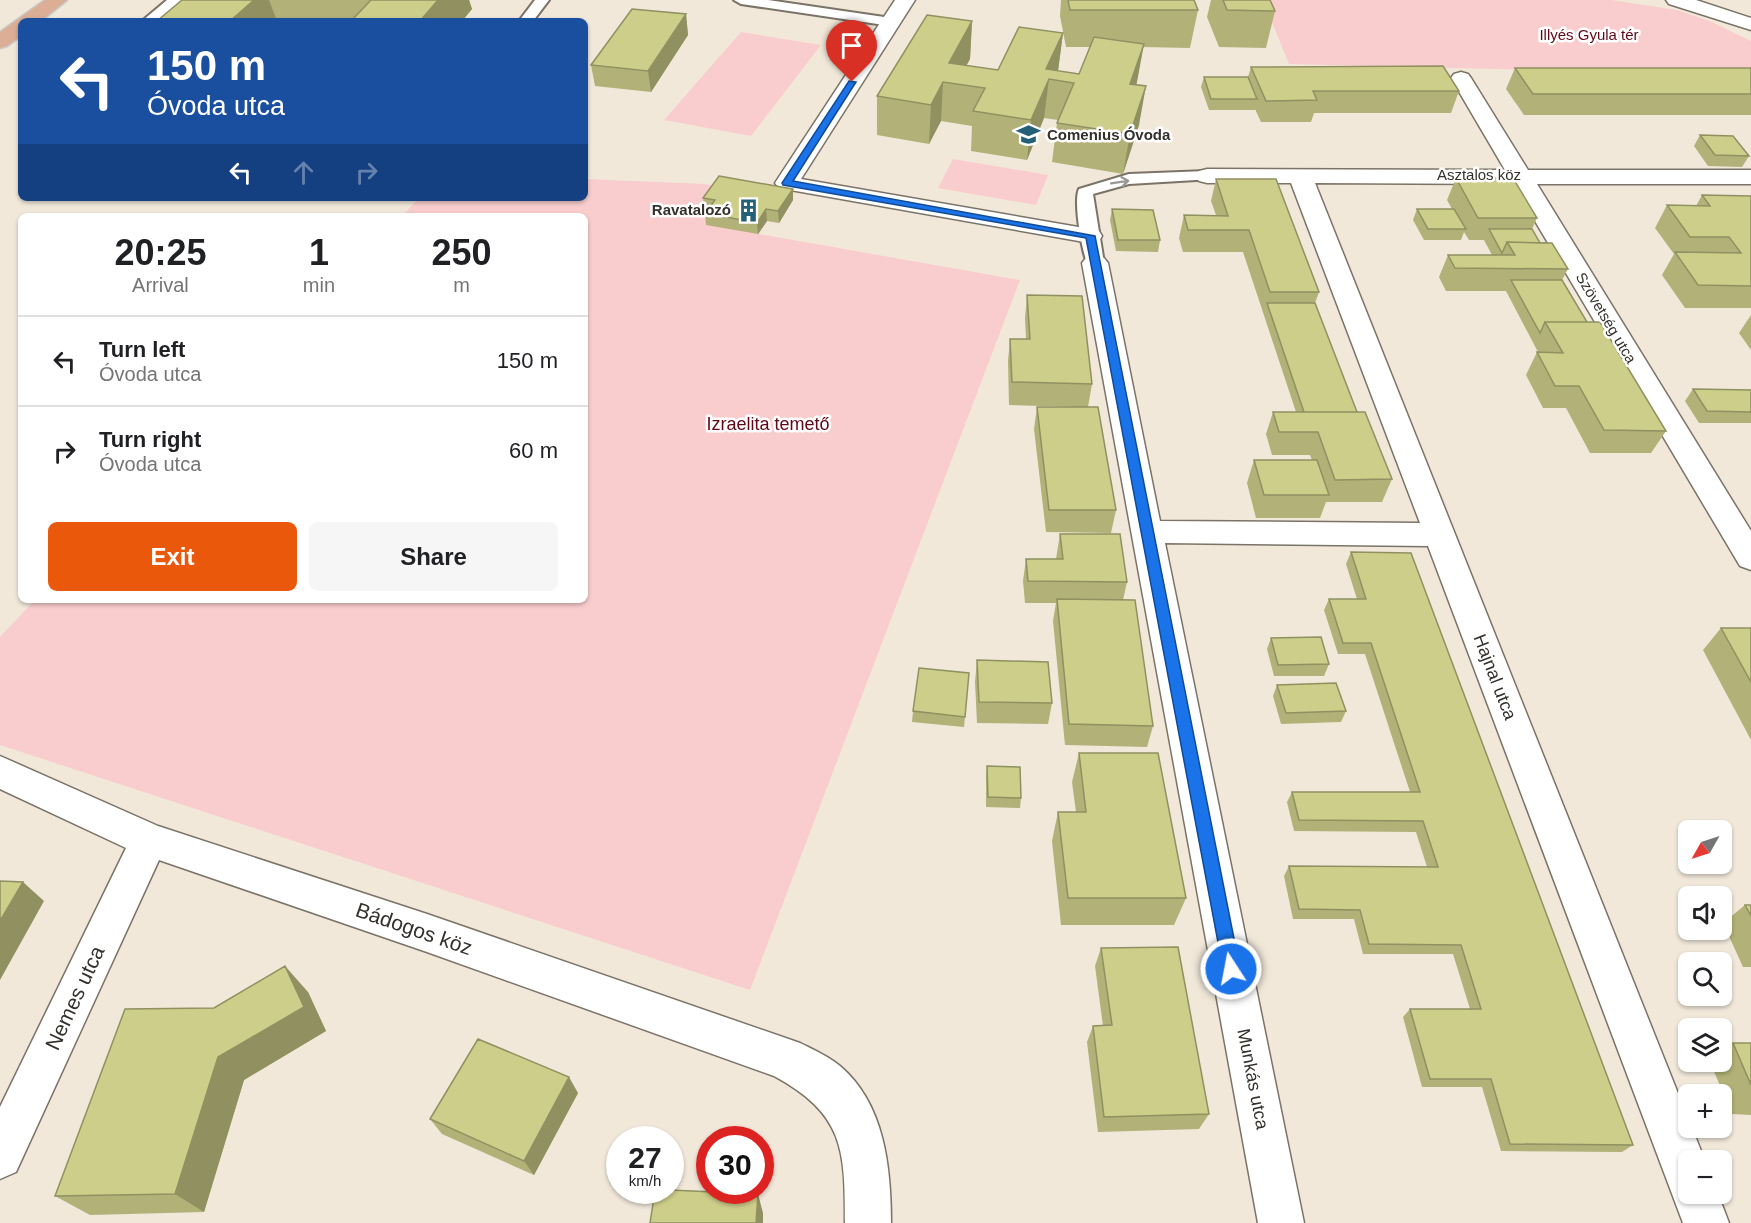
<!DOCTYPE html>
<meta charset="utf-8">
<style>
body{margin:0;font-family:Helvetica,sans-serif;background:#f6f6f6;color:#202124;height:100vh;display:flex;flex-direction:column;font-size:22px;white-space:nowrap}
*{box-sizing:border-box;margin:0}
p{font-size:20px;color:#757577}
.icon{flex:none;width:33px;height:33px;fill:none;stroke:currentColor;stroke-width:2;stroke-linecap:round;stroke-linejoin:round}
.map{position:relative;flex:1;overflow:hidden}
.details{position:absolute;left:18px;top:213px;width:570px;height:390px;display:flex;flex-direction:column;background:#fff;border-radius:9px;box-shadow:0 2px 4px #0004}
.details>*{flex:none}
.banner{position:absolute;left:18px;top:18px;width:570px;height:183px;border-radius:9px;box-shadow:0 2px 4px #0004;background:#1a4fa0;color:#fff;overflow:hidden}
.needle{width:39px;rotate:231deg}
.fabs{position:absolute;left:1678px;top:820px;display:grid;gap:12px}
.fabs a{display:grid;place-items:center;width:54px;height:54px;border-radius:9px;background:#fff;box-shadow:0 2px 4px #0004;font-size:30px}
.speed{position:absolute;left:606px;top:1126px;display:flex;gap:12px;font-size:30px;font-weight:700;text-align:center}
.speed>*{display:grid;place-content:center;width:78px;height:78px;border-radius:50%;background:#fff;box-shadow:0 2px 4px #0004;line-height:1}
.speed small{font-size:15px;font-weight:400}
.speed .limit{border:9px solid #d22;background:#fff;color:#111}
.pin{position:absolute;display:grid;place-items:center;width:51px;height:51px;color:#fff;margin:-62px -26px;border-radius:50% 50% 50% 0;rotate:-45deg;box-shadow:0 0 6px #0007}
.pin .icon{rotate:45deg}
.me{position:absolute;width:66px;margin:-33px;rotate:349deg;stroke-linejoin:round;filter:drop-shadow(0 0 4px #0008)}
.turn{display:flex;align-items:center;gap:21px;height:126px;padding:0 30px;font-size:27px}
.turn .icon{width:78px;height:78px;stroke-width:2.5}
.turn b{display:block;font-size:42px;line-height:51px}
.lanes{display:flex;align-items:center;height:57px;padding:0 30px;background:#0003;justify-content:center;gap:30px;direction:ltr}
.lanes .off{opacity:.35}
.eta{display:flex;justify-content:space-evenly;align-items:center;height:102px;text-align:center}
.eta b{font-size:36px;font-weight:800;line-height:42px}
.cta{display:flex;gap:12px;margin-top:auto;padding:12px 30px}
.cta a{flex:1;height:69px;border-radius:9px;background:#ea580c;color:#fff;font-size:24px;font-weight:800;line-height:69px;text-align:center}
.cta a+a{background:#f6f6f6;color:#202124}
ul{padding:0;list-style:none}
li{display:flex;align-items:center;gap:18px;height:90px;padding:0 30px;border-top:2px solid #e0e0e0}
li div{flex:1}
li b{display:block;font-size:22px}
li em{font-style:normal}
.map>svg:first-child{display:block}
.green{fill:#f9cdcd}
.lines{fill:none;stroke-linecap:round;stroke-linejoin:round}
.service-casing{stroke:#7b7367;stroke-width:4}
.minor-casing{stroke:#7b7367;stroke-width:3}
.secondary-casing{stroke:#7b7367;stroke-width:3}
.primary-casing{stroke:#cac9c8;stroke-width:3}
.service{fill:#fff;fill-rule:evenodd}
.minor{fill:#fff;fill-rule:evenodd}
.secondary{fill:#fff;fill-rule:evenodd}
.primary{fill:#dbae95;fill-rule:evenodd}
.wall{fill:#b1b178}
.shaded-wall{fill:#909061}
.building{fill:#cece8b;stroke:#909061;stroke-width:1.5}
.oneway{stroke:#9a9896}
.route{fill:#1a73e8;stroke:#114b97;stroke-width:1.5}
.labels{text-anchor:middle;stroke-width:5;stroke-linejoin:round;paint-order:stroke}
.far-park-label{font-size:15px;fill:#600817;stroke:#fff}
.far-poi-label{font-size:15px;font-weight:bold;fill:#34312c;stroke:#fff;text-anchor:start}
.far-street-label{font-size:15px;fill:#34312c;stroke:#fff}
.park-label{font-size:18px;fill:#600817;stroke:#fff}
.street-label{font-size:18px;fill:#34312c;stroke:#fff}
.near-street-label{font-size:21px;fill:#34312c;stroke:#fff}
</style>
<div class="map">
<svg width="1751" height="1223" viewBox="0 0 1751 1223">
<rect width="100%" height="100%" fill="#f1e8da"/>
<path class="green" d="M1263 0H1611L1677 10 1712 22 1751 41V75L1289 64Z
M741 32 821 45 751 136 664 120Z
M953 159 1048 175 1036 205 938 188Z
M585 179 704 184 793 200 779 223 767 221 759 234 1020 280 750 990 0 745V637L35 600H585V216H402L419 198H585Z"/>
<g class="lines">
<defs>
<path id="service" d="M167 0H182L157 21H142Z
M535 0H549L533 21H519Z
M734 0H768L891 18 898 22 891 26 741 4Z
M1207 171 1215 176 1213 179 1129 184 1093 194 1104 263 1095 268 1089 267C1082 255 1073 200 1079 189L1129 174Z"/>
<path id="minor" d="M895 0H915L801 179 1090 229 1099 231 1102 236 1099 241 1090 243 779 188 775 183Z
M1461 72 1468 74 1471 78 1528 170H1751V184H1537L1751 531V570L1740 566 1513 184 1315 183 1689 1121V1128H1692L1705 1161H1689V1194H1718L1729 1223H1683L1428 546 1165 543 1304 1223H1258L1082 263 1086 258 1095 255 1104 258 1108 263 1160 521 1420 523 1291 183H1207L1199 181 1195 176 1199 171 1207 169 1505 170 1451 78 1454 74Z
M0 756 158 826 427 914 800 1043C814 1050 828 1056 840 1066 885 1104 891 1169 891 1223H845C845 1149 844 1114 774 1076L427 952 159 860 16 1172 0 1179V1107L126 848 0 789Z"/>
<path id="secondary" d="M1666 0H1696L1751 18V30L1669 4Z"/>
<path id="primary" d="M45 0H67L41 21H21V36L7 46 0 48V32Z"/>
</defs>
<use href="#service" class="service-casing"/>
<use href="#minor" class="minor-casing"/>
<use href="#secondary" class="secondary-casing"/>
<use href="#primary" class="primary-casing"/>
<use href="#service" class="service"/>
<use href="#minor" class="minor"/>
<use href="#secondary" class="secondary"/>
<use href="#primary" class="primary"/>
</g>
<path class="wall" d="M182 0H469L472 9 462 21H157Z
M1061 0H1194L1198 10 1190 48 1143 47 1136 85 1139 125 1123 174 1052 162 1057 123 1058 120 1044 118 1027 160 971 151 972 126 941 121 929 144 877 135V96L972 21 970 59 966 66 998 70 1063 33 1058 71 1079 74 1090 47H1066L1060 16Z
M1211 0H1270L1275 11 1266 48 1219 47 1207 17Z
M686 14 688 35 651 92 595 86 591 65Z
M1251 67 1459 91 1451 113H1314L1311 122H1261L1255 109V110H1209L1201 87 1204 77H1248Z
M1515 68H1751V115H1524L1506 89Z
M1700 135 1749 156 1742 167 1708 166 1694 146Z
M1456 178 1537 218 1532 229 1540 243 1568 269 1562 280 1587 322 1666 431 1651 453H1590L1566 408H1543L1526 375 1537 352H1538L1506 291H1446L1439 277 1448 255H1492L1484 240H1469L1464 232 1461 240H1424L1413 220 1417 209H1452L1447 200Z
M1216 179 1319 292 1315 303 1357 412 1392 479 1382 502H1326L1320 518H1256L1247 483 1254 460H1312L1310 455H1272L1266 434 1273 412H1296L1243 252H1183L1179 238 1184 215H1216L1211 201Z
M1702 195 1751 196V308H1685L1662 275 1674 254 1655 228 1667 205 1696 206Z
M703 198 793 200 779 223 767 221 758 234 706 225 705 213 708 210 705 209Z
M1112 209 1160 240 1158 252 1116 251 1110 220Z
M1027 295 1092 384 1088 407 1116 510 1111 533 1046 532 1034 429 1037 407H1078L1009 405 1008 361 1010 339H1026L1025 318Z
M1751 315V350L1739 333Z
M1693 389 1751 390V423H1699L1685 401Z
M1060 534 1127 582 1123 600 1153 726 1147 747 1065 745 1053 621 1056 603H1025L1023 581 1026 559H1056Z
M1351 552 1633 1145 1622 1152 1501 1151 1482 1087H1422L1403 1017 1410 1009H1470L1453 954H1363L1354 919H1293L1284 876 1289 866 1427 867 1416 832 1294 831 1287 802 1292 792H1410L1365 654H1338L1324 610 1329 599H1357L1346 564Z
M1721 628H1751V740L1703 650Z
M1271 638 1329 664 1324 676H1274L1267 649Z
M977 660 1052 703 1048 724 977 723 975 682Z
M969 673 964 727 912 722 913 711Z
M1277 685 1346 711 1341 722 1281 724 1273 696Z
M1079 753 1186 898 1174 925H1061L1052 841 1058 812H1076L1072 782Z
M987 766 1021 798 1020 808 986 807V776Z
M1745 905H1751V967H1743L1723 923Z
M1101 948 1209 1114 1199 1129 1098 1132 1087 1042 1093 1026H1103L1095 966Z
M308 992 326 1031 244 1080 204 1212 90 1215 55 1196 214 1008Z
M1733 1043H1751V1115L1732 1114 1710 1062H1722V1051Z
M578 1093 534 1175 442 1134 430 1119Z"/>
<path class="shaded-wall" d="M254 0H269L277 21H230Z
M438 0H469L472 9 462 21H420Z
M686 14 688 35 651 92 648 71Z
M972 21 970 59 956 84 949 63Z
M1063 33 1058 71 1049 79 1044 118 1027 160 1031 120 1046 69Z
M1144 44 1137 82 1124 123 1130 84Z
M943 82 941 121 929 144 931 105Z
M1146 86 1139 125 1123 174 1130 134Z
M793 189V200L779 223 778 211Z
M766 209 767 221 758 234 757 223Z
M23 882 44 901 0 980V921Z
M285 966 308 992 326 1031 244 1080 204 1212 175 1194 218 1057Z
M569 1077 578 1093 534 1175 524 1161Z
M758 1194 763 1213V1223H756Z"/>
<path class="building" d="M182 0H254L230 21H157Z
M371 0H438L420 21H351Z
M1068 0H1194L1198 10H1070Z
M1223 0H1270L1275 11 1227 10Z
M632 9 686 14 648 71 591 65Z
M927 15 972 21 949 63 998 70 1019 27 1063 33 1046 69 1079 74 1094 37 1144 44 1130 84 1146 86 1130 134 1057 123 1074 83 1049 79 1031 120 973 111 985 88 943 82 931 105 877 96Z
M1443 66 1459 91H1313L1317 100 1266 101 1251 67Z
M1515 68H1751V94H1533Z
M1204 77H1248L1257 99H1211Z
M1700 135 1733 136 1749 156 1715 155Z
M719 176 793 189 778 211 766 209 757 223 705 213 715 200 703 198Z
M1456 178H1513L1537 218H1478Z
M1216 179H1276L1319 292H1270L1249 230H1188L1184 215 1228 216Z
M1702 195 1751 196V286L1698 285 1675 252 1741 253 1729 237H1690L1667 205 1710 206Z
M1112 209 1153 210 1160 240H1118Z
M1417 209H1454L1466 229H1428Z
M1489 229H1532L1540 243 1507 242 1502 253Z
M1507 242 1552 243 1568 269 1455 268 1448 255H1515Z
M1511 280H1562L1587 322H1545L1540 333Z
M1027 295 1082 296 1092 384 1012 382 1010 339H1030Z
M1267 303H1315L1357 412H1304Z
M1545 322H1600L1666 431 1604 430 1579 386H1555L1537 352 1563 353Z
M1693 389 1751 390V412L1707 411Z
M1037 407H1098L1116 510H1049Z
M1273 412H1365L1392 479 1335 480 1318 432H1279Z
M1254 460H1317L1329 495H1264Z
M1060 534H1120L1127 582 1028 581 1026 559H1063Z
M1351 552 1411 553 1633 1145 1510 1144 1491 1079H1430L1410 1009H1481L1461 945 1369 944 1360 910 1299 909 1289 866 1438 867 1423 821 1299 820 1292 792H1420L1371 643H1343L1329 599H1366Z
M1057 599 1135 600 1153 726 1069 724Z
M1721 628H1751V682Z
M1321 637 1329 664 1278 665 1271 638Z
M977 660 1048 662 1052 703 979 702Z
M919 668 969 673 965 717 913 711Z
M1336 683 1346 711 1286 713 1277 685Z
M1079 753H1158L1186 898H1068L1058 812H1086Z
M987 766 1020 767 1021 798 988 797Z
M0 881 23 882 0 921Z
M1745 905H1751V916Z
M1178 947 1209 1114 1104 1117 1093 1026 1112 1025 1101 948Z
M285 966 304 1007 218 1057 175 1194 55 1196 125 1009 214 1008Z
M478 1039 569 1077 524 1161 430 1119Z
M1733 1043H1751V1085Z
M670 1190 758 1194 756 1223H650L655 1191H670Z"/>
<defs><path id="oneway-shaft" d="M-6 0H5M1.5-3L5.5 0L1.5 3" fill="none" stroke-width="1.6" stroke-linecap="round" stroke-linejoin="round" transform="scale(1.5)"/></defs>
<use class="oneway" href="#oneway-shaft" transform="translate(1120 182) rotate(-9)"/>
<path class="route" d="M849 81 856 82 793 181 1095 236 1240 969 1237 975 1231 978 1225 975 1223 969 1086 238 783 185 782 183Z"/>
<defs>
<symbol id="school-bare" viewBox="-9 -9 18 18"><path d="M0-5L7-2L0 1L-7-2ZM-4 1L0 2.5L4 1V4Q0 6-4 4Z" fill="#246178" stroke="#fff" stroke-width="2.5" paint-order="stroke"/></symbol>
<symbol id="building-bare" viewBox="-9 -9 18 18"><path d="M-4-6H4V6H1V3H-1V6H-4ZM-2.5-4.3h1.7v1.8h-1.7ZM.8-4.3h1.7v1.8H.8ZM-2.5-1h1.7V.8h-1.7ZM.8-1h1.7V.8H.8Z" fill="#246178" stroke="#fff" stroke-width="2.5" paint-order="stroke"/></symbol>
</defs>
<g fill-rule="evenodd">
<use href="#school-bare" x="1012" y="118" width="33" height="33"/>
<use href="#building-bare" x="732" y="194" width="33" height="33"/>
</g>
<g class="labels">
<g class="far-park-label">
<text x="1589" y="40">Illyés Gyula tér</text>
</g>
<g class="far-poi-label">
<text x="1047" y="140">Comenius Óvoda</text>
<text x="731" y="215" text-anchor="end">Ravatalozó</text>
</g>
<g class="far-street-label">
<text x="1479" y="180">Asztalos köz</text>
<text transform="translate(1606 318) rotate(59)" y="5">Szövetség utca</text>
</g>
<g class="park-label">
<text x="768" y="430">Izraelita temető</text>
</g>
<g class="street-label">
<text transform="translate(1495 677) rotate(69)" y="6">Hajnal utca</text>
<text transform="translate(1253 1079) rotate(79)" y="6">Munkás utca</text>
</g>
<g class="near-street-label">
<text transform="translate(414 929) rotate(19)" y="7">Bádogos köz</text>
<text transform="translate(75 998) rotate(-65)" y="7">Nemes utca</text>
</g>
</g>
</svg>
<div class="fabs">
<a><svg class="needle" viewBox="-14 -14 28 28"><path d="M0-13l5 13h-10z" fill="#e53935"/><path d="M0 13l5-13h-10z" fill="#757577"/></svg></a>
<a><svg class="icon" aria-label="sound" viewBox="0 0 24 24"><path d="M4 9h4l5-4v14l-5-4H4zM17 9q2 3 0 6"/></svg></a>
<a><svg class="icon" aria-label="search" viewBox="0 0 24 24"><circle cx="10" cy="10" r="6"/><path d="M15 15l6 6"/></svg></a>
<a><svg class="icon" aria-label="layers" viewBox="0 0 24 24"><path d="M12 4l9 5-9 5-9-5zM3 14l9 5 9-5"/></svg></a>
<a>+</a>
<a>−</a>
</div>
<div class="speed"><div>27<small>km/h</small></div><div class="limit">30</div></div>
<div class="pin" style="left:852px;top:82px;background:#d93025"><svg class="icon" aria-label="arrive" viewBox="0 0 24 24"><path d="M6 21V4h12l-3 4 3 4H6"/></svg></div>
<svg class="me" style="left:1231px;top:969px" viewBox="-20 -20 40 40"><circle r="17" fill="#1a73e8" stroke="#fff" stroke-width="3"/><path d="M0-11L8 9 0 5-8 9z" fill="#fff"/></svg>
<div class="banner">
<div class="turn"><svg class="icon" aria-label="left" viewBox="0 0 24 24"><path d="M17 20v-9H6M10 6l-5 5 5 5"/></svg><div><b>150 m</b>Óvoda utca</div></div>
<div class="lanes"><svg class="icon" aria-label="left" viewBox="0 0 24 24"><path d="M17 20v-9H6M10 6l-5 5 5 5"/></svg><svg class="icon off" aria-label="ahead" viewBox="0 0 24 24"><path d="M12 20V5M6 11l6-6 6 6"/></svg><svg class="icon off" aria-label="right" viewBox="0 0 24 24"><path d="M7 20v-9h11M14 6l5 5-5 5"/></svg></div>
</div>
<section class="details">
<div class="eta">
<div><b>20:25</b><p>Arrival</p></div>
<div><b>1</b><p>min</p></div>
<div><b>250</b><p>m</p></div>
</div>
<ul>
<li><svg class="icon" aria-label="left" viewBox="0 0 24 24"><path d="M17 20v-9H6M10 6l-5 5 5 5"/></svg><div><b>Turn left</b><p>Óvoda utca</p></div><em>150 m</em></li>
<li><svg class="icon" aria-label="right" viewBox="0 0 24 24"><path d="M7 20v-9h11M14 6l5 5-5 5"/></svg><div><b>Turn right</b><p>Óvoda utca</p></div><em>60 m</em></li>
</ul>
<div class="cta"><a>Exit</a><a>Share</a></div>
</section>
</div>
